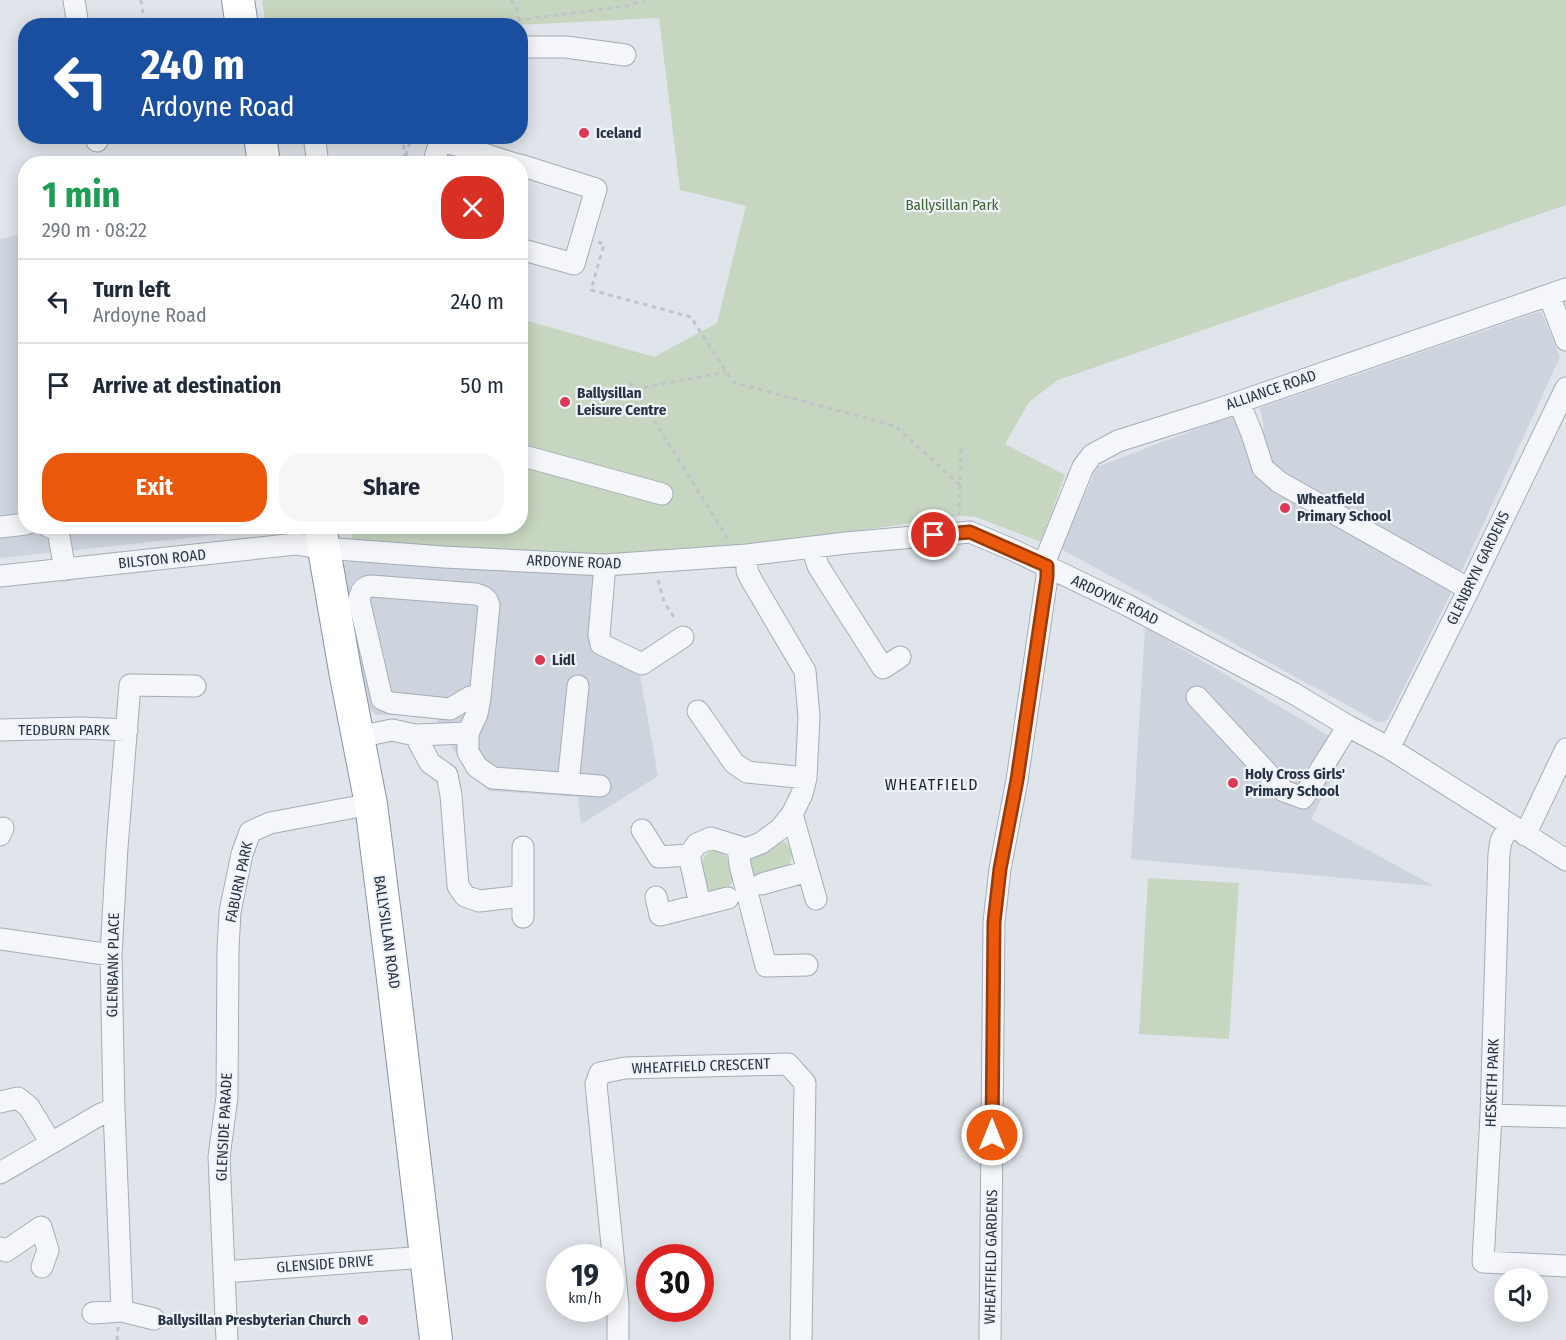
<!DOCTYPE html>
<meta charset="utf-8">
<style>
body{margin:0;font-family:"Fira Sans Condensed",sans-serif;background:#f6f6f7;color:#1f2937;height:100vh;display:flex;flex-direction:column;font-size:22px;white-space:nowrap}
*{box-sizing:border-box;margin:0}
p{font-size:20px;color:#747a83}
.icon{flex:none;width:33px;height:33px;fill:none;stroke:currentColor;stroke-width:2;stroke-linecap:round;stroke-linejoin:round}
.map{position:relative;flex:1;overflow:hidden}
.side{position:absolute;left:18px;top:156px;width:510px;height:378px;display:flex;flex-direction:column;background:#fff;border-radius:24px;box-shadow:0 3px 15px #0003}
.side>*{flex:none}
.top-card{position:absolute;left:18px;top:18px;width:510px;height:126px;border-radius:24px;box-shadow:0 3px 15px #0003;background:#1a4fa0;color:#fff;overflow:hidden}
.tools{position:absolute;left:1494px;top:1268px;display:grid;gap:12px}
.tools a{display:grid;place-items:center;width:54px;height:54px;border-radius:50%;background:#fff;box-shadow:0 3px 15px #0003;font-size:30px}
.speed{position:absolute;left:546px;top:1244px;display:flex;gap:12px;font-size:30px;font-weight:700;text-align:center}
.speed>*{display:grid;place-content:center;width:78px;height:78px;border-radius:50%;background:#fff;box-shadow:0 3px 15px #0003;line-height:1}
.speed small{font-size:15px;font-weight:400}
.speed .limit{border:9px solid #d22;background:#fff;color:#111}
.pin{position:absolute;display:grid;place-items:center;width:51px;height:51px;color:#fff;margin:-26px;border:3px solid #fff;border-radius:50%;box-shadow:0 2px 6px #0007}
.me{position:absolute;width:66px;margin:-33px;rotate:0deg;stroke-linejoin:round;filter:drop-shadow(0 0 4px #0008)}
.turn{display:flex;align-items:center;gap:21px;height:126px;padding:0 24px;font-size:27px}
.turn .icon{width:78px;height:78px;stroke-width:2.5}
.turn b{display:block;font-size:42px;line-height:51px}
.round{display:grid;place-items:center;flex:none;width:63px;height:63px;border-radius:24px;background:#f6f6f7}
.headline{display:flex;align-items:center;justify-content:space-between;height:102px;padding:0 24px}
h1{font-size:36px;font-weight:700;line-height:45px;color:#1e9e55}
.primary-button{display:flex;gap:12px;margin-top:auto;padding:12px 24px}
.primary-button a{flex:1;height:69px;border-radius:24px;background:#ea580c;color:#fff;font-size:24px;font-weight:700;line-height:69px;text-align:center}
.primary-button a+a{background:#f6f6f7;color:#1f2937}
ul{padding:0;list-style:none}
li{display:flex;align-items:center;gap:18px;height:84px;padding:0 24px;border-top:2px solid #e0e1e3}
li div{flex:1}
li b{display:block;font-size:22px}
li em{font-style:normal}
.map>svg:first-child{display:block}
.built{fill:#ced4dd}
.green{fill:#c7d6c1}
.lines{fill:none;stroke-linecap:round;stroke-linejoin:round}
.minor-casing{stroke:#a5acb6;stroke-width:23}
.highway-casing{stroke:#8693a3;stroke-width:34}
.path{stroke:#bfc3ca;stroke-width:3;stroke-dasharray:4.5 4.5;stroke-linecap:butt}
.minor{stroke:#f4f6f9;stroke-width:21}
.highway{stroke:#fff;stroke-width:32}
.route-casing{stroke:#983908;stroke-width:15}
.route{stroke:#ea580c;stroke-width:10}
.poi-dot{fill:#dd3957;stroke:#f0f4f8;stroke-width:2}
.labels{text-anchor:middle;stroke-width:4.5;stroke-linejoin:round;paint-order:stroke}
.poi-label{font-size:15px;font-weight:bold;fill:#273344;stroke:#f0f4f8;text-anchor:start}
.park-label{font-size:15px;fill:#3d6233;stroke:#f0f4f8}
.street-label{font-size:15px;fill:#273344;stroke:#f0f4f8}
.neighbourhood-label{font-size:16px;letter-spacing:1.5px;fill:#192435;stroke:#f0f4f8}
</style>
<div class="map">
<svg width="1566" height="1340" viewBox="0 0 1566 1340">
<rect width="100%" height="100%" fill="#e0e5eb"/>
<path class="built" d="M25 233 26 526 290 527 0 558V239Z
M1541 311 1560 357 1457 581 1388 719 1383 722H1378L1061 549 1097 467 1233 415 1252 434 1264 429 1260 408Z
M360 559 599 570 592 644 638 664 658 776 581 824 578 797 490 791 478 782 453 749 434 715H375L366 704 342 588 344 563Z
M1145 627 1348 747 1311 819 1434 886 1131 859Z"/>
<path class="green" d="M262 0H1566V205L1058 380 1029 402 1005 444 1065 475 1041 542 976 517 959 516 774 543 626 557 444 551 352 540 351 527 520 526 521 319 654 357 717 323 746 206 680 190 659 18 500 26H266Z
M777 842H785C794 850 794 860 786 868L750 878 747 864 751 859Z
M713 849C727 853 732 862 736 875L728 889 720 891H710L704 885C702 868 697 860 713 849Z
M1148 878 1239 883 1229 1039 1139 1034Z"/>
<g class="lines">
<defs>
<path id="minor" d="M74 0 78 26
M520 47H566L625 55
M96 136 97 141
M314 136 318 164
M440 140 515 164
M433 164 442 136
M520 165 596 189 574 264 520 249
M1549 295 1566 340
M1239 402 1252 434 1263 468 1279 482 1469 589
M520 455 662 494
M48 526 58 531 65 570
M0 527 26 524
M812 547 818 566 883 668 900 657
M605 565 599 635 601 644 642 664 683 637
M0 576 296 544 323 548 444 557 605 565 747 555 846 543 970 532 1013 550 1127 605 1293 693 1348 726 1389 748 1566 860
M1197 697 1284 791 1303 798 1348 726
M698 711 734 763 747 772 806 778
M0 730 81 728 127 730
M468 733V752L477 767 493 778 600 786
M415 735 468 733 477 714 480 698 489 605C487 598 483 596 476 594L371 586C363 587 360 593 359 600L382 699 391 703 450 709 470 697 480 698
M358 737 392 730 415 735 430 763 447 775 451 795 458 886 465 896 479 901 523 896
M1389 748 1469 589 1566 388
M568 784 578 686
M792 814 816 899
M1510 825 1501 841 1499 853 1491 1115 1483 1262 1566 1266
M642 830 659 857 689 855
M0 835 3 828
M1525 835 1566 749
M738 847 740 865 766 966 807 965
M762 884 808 871
M656 897 660 915 728 898
M700 905 689 855 697 844 711 838 746 849 761 843 780 829 792 814 802 794 806 778 809 717 805 671 752 581 747 571V555
M523 917V847
M0 939 111 955
M0 1102 18 1098 29 1107 51 1143
M1491 1115 1566 1117
M0 1173 101 1114 114 1109
M0 1248 6 1251 41 1227 48 1250 42 1267
M224 1272 425 1257
M122 1311 114 1109 111 955 117 847 130 685 195 686
M93 1313 122 1311 154 1319
M227 1340 219 1157 227 1097 228 949 230 912 242 854 250 832 270 823 371 804
M618 1340V1305L596 1084 600 1073 625 1068 788 1064 805 1083 801 1340
M990 1340 994 922 1000 869 1017 780 1047 577V556L1083 467 1092 455 1118 441 1216 410 1566 289"/>
<path id="highway" d="M238 0 242 26
M260 136 264 164
M320 526 346 676 371 804 393 979 436 1340"/>
</defs>
<use href="#minor" class="minor-casing"/>
<use href="#highway" class="highway-casing"/>
<path class="path" d="M141 0 145 26
M511 0 517 10 519 20
M473 26 627 6 644 0
M402 136 405 156
M375 159 382 157 383 164
M403 164 412 136
M598 242 604 244 591 290 691 317 726 372 735 383 895 426 960 485
M630 382 728 539
M635 389 726 372
M959 516 961 445
M658 580 664 602 676 620
M117 1340 118 1327"/>
<use href="#minor" class="minor"/>
<use href="#highway" class="highway"/>
</g>
<g class="lines">
<defs>
<path id="route" d="M934 535 970 532 1047 566V577L1017 780 1000 869 994 922 992 1135"/>
</defs>
<use href="#route" class="route-casing"/>
<use href="#route" class="route"/>
</g>
<g class="poi-dot">
<circle cx="584" cy="133" r="6"/>
<circle cx="565" cy="402" r="6"/>
<circle cx="1285" cy="508" r="6"/>
<circle cx="540" cy="660" r="6"/>
<circle cx="1233" cy="783" r="6"/>
<circle cx="363" cy="1320" r="6"/>
</g>
<g class="labels">
<g class="poi-label">
<text x="596" y="138">Iceland</text>
<text x="577" y="398">Ballysillan<tspan x="577" dy="17">Leisure Centre</tspan></text>
<text x="1297" y="504">Wheatfield<tspan x="1297" dy="17">Primary School</tspan></text>
<text x="552" y="665">Lidl</text>
<text x="1245" y="779">Holy Cross Girls'<tspan x="1245" dy="17">Primary School</tspan></text>
<text x="351" y="1325" text-anchor="end">Ballysillan Presbyterian Church</text>
</g>
<g class="park-label">
<text x="952" y="210">Ballysillan Park</text>
</g>
<g class="street-label">
<text transform="translate(1271 390) rotate(-19)" y="5">ALLIANCE ROAD</text>
<text transform="translate(162 559) rotate(-6)" y="5">BILSTON ROAD</text>
<text transform="translate(574 562) rotate(2)" y="5">ARDOYNE ROAD</text>
<text transform="translate(1478 568) rotate(-64)" y="5">GLENBRYN GARDENS</text>
<text transform="translate(1115 600) rotate(26)" y="5">ARDOYNE ROAD</text>
<text x="64" y="735">TEDBURN PARK</text>
<text transform="translate(239 882) rotate(-78)" y="5">FABURN PARK</text>
<text transform="translate(387 932) rotate(82)" y="5">BALLYSILLAN ROAD</text>
<text transform="translate(113 965) rotate(-89)" y="5">GLENBANK PLACE</text>
<text transform="translate(701 1066) rotate(-2)" y="5">WHEATFIELD CRESCENT</text>
<text transform="translate(1492 1083) rotate(-88)" y="5">HESKETH PARK</text>
<text transform="translate(224 1127) rotate(-87)" y="5">GLENSIDE PARADE</text>
<text transform="translate(991 1257) rotate(-89)" y="5">WHEATFIELD GARDENS</text>
<text transform="translate(325 1264) rotate(-4)" y="5">GLENSIDE DRIVE</text>
</g>
<g class="neighbourhood-label">
<text x="932" y="790">WHEATFIELD</text>
</g>
</g>
</svg>
<div class="tools">
<a><svg class="icon" aria-label="sound" viewBox="0 0 24 24"><path d="M4 9h4l5-4v14l-5-4H4zM17 9q2 3 0 6"/></svg></a>
</div>
<div class="speed"><div>19<small>km/h</small></div><div class="limit">30</div></div>
<div class="pin" style="left:934px;top:535px;background:#d93025"><svg class="icon" aria-label="arrive" viewBox="0 0 24 24"><path d="M6 21V4h12l-3 4 3 4H6"/></svg></div>
<svg class="me" style="left:992px;top:1135px" viewBox="-20 -20 40 40"><circle r="17" fill="#ea580c" stroke="#fff" stroke-width="3"/><path d="M0-11L8 9 0 5-8 9z" fill="#fff"/></svg>
<div class="top-card">
<div class="turn"><svg class="icon" aria-label="left" viewBox="0 0 24 24"><path d="M17 20v-9H6M10 6l-5 5 5 5"/></svg><div><b>240 m</b>Ardoyne Road</div></div>
</div>
<section class="side">
<div class="headline"><div><h1>1 min</h1><p>290 m · 08:22</p></div><a class="round" style="background:#d93025;color:#fff"><svg class="icon" aria-label="close" viewBox="0 0 24 24"><path d="M6 6l12 12M18 6L6 18"/></svg></a></div>
<ul>
<li><svg class="icon" aria-label="left" viewBox="0 0 24 24"><path d="M17 20v-9H6M10 6l-5 5 5 5"/></svg><div><b>Turn left</b><p>Ardoyne Road</p></div><em>240 m</em></li>
<li><svg class="icon" aria-label="arrive" viewBox="0 0 24 24"><path d="M6 21V4h12l-3 4 3 4H6"/></svg><div><b>Arrive at destination</b></div><em>50 m</em></li>
</ul>
<div class="primary-button"><a>Exit</a><a>Share</a></div>
</section>
</div>
